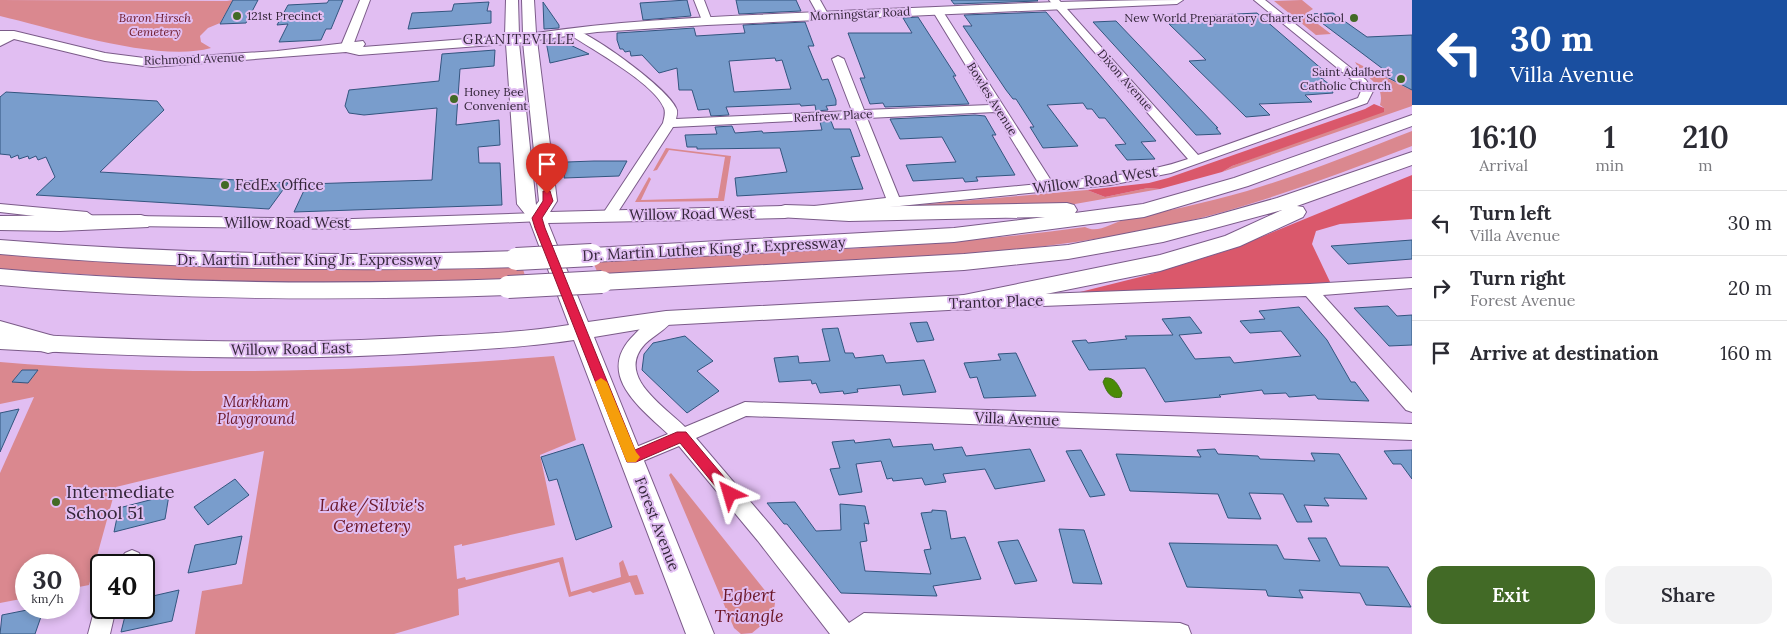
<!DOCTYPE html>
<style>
body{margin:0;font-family:Lora,serif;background:#f2f2f3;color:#2b2b33;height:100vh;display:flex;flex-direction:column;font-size:19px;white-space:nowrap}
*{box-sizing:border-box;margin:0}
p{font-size:16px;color:#7c7c81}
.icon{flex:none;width:28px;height:28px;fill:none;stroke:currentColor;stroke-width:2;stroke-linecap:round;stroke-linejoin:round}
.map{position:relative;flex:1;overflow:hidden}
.side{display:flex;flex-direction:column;background:#fff;width:375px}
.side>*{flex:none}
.top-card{background:#1a4fa0;color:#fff;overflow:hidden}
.speed{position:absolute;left:15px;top:554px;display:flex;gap:10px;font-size:25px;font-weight:700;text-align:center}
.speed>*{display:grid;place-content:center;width:65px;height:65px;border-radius:50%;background:#fff;box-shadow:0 2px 8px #0003;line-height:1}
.speed small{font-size:12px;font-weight:400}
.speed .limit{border:2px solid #111;border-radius:8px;background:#fff;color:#111}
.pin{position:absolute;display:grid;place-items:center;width:42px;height:42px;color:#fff;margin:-51px -21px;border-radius:50% 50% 50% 0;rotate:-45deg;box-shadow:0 0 5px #0007}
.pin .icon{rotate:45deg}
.me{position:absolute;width:55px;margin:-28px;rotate:320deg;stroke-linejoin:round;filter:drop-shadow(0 0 4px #0008)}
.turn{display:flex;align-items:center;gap:18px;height:105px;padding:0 15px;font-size:22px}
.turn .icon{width:65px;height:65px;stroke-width:2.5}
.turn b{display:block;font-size:35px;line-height:42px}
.eta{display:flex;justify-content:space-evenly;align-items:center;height:85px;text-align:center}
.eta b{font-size:30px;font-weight:600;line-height:35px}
.cta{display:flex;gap:10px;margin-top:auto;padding:10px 15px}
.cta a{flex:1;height:58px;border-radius:15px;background:#426a26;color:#fff;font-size:20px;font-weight:600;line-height:58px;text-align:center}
.cta a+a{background:#f2f2f3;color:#2b2b33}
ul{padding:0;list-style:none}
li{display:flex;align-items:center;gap:15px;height:65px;padding:0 15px;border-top:1px solid #e1e1e2}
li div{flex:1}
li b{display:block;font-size:19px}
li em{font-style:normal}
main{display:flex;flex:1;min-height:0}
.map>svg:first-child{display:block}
.green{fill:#da888f}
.forest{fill:#da586b}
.water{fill:#4a8b06;stroke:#436d16}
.building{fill:#799dcc;stroke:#33557f;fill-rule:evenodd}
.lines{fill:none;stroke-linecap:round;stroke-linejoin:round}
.minor-casing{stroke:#7b5b89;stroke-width:2}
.major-casing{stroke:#7b5b89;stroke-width:2}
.highway-casing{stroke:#7b5b89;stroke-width:2}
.minor{fill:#fff;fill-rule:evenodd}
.major{fill:#fff;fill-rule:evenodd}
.highway{fill:#fff;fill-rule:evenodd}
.highway-bridge-casing{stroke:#7b5b89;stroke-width:24;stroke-linecap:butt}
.highway-bridge{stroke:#fff;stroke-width:22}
.route{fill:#e11d48;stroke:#92132f}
.slow{fill:#f59e0b}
.poi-dot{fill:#426a26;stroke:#e1bef2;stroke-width:2}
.labels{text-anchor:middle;stroke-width:4;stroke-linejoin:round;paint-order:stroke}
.far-street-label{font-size:12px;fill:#34263a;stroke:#e1bef2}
.far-poi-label{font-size:12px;fill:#34263a;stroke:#e1bef2;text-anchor:start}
.far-park-label{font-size:12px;font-style:italic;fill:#6b1728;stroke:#e1bef2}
.far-neighbourhood-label{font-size:14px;letter-spacing:1px;fill:#34263a;stroke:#e1bef2}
.street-label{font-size:15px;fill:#34263a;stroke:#e1bef2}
.poi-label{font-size:15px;fill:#34263a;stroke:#e1bef2;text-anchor:start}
.park-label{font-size:15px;font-style:italic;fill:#6b1728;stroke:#e1bef2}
.near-poi-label{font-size:18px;fill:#34263a;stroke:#e1bef2;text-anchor:start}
.near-park-label{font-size:18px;font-style:italic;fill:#6b1728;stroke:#e1bef2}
</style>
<main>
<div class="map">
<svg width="1412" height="634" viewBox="0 0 1412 634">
<rect width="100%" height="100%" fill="#e1bef2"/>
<path class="green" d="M0 0 227 1 233 0 220 23 208 28 200 36 201 42 211 48C158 63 55 29 0 16Z
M1302 0 1313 9 1305 14 1331 34 1316 35 1274 1Z
M1355 62 1409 89 1412 87V106L1222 172 1232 166 1384 108 1380 105C1386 83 1364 78 1355 62Z
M1412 131V146C1335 175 1259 205 1179 223 989 266 792 261 599 276L593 262C757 252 922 250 1085 227 1098 234 1111 223 1124 220 1165 211 1206 203 1247 191 1303 174 1358 152 1412 131Z
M666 148 731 156 724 201 635 202 649 177 651 179 641 200 718 198 725 157 669 150 657 170 653 171Z
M1148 188 1160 189 1075 204 941 208 906 206 1087 190 1105 197Z
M0 254C174 269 347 272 522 266L526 279 313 284 172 280 0 269Z
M554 356 576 440 540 455 555 525 462 546V544L454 546 457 579 465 577 466 580 563 557 571 592 621 577 619 563 623 560 629 576 637 575 644 594 635 595 630 582 593 593 590 591 569 597 559 562 458 589 459 615 394 634H195L202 591 242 584 264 451 116 487 89 585 69 589V565H26V598L0 603V473L34 397 0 404V362C184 378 370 371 554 356Z
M671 473 775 603 773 616 752 633 741 634 734 628 669 475Z"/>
<path class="forest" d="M1374 104 1384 108V112L1232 166 1222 172 1160 189 1148 188 1105 197 1087 190 1149 183 1168 178 1365 109Z
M1412 175V219L1340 224 1316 231 1312 244 1331 284 1189 291 1080 292 1148 275 1229 250Z"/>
<path class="water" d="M1105 378C1115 377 1118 385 1122 393L1121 397C1110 400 1106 390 1103 382Z"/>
<path class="building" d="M233 0H258L246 23 220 24Z
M329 0H343L331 29H326L321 40 279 42 288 24 277 25 288 5 327 3Z
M687 0 691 16 643 20 640 3Z
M736 0H796L801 11 739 14Z
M951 0H1037L1038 1 954 4Z
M489 2 487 11H491V23L408 29 412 13 452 11 454 4Z
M543 2 559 25V28L544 29Z
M1046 12 1156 141 1141 142 1155 159 1127 160 1115 145 1126 144 1105 118H1099L1092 109H1087L1083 103 1047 105 1078 146 1043 148 1030 127H1034L1016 99H1013L1006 90 963 26H972L964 15Z
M1257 13 1331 77 1321 78 1337 90H1332L1333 93 1305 95 1312 102 1259 104 1270 115 1246 117 1189 61 1206 60 1169 24 1206 22 1199 16Z
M1333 13 1367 37 1412 35V90L1375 71 1383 69 1310 14Z
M918 17 956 76H953L969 104 885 107 883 103 870 104 860 78H865L848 33H912L903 18Z
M1116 21 1218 128H1216L1221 134 1196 135 1093 22Z
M805 22 814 46H808L822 80 828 79 836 100V105L826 106 828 110 816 111 815 105 801 106 800 104 726 107 729 115 711 116 709 109 698 110 692 90H679L677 68 659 73 642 55 631 56 630 51 625 52 623 49H620L617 40V33L694 28 696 36 745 33 743 25ZM775 58 776 61 782 60 791 89 734 92 729 61Z
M560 39V40L589 54 550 63 546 41Z
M495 50 494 66 460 69 456 125 499 120 500 145 478 147 479 163H500L502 205 294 212 307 184 432 180 437 108 364 115 349 113 345 106 349 90 439 81 442 54Z
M6 92 157 101 164 110 100 172 288 183 269 209 36 195 55 177 46 157 38 160 36 156 29 159 28 156 19 159 18 155 11 158 10 155 0 154V97Z
M975 115 985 116 996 135H992L1015 175 976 177 978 181 965 182 963 178 913 181 906 165 956 162 942 137 900 139 890 119Z
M831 121 834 129H850L860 156 851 157 863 189 737 196 735 178 787 172 780 148 697 149V147H687L685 135 717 134 715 127 732 126 735 133 762 131 763 133 822 130 820 122Z
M594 161H627L619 176 564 178 567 162Z
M1412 240V259L1348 264 1331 246Z
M1388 306 1397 316 1412 315V345L1389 346 1354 308Z
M1299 307 1327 340 1351 382H1355L1369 401 1318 399 1315 395 1289 397 1286 393 1264 394 1262 390 1219 395 1221 397 1165 402 1145 368 1089 370 1072 341 1086 340 1088 343 1127 339 1125 336 1173 335 1162 319 1190 317 1202 333 1179 335 1195 359 1230 357 1234 363 1301 356 1281 331 1250 333 1240 321 1265 319 1259 311Z
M927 322 934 340 917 342 910 323Z
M838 328 845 353H853L855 358 883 355 886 363 924 360 936 392 903 395 900 385 857 389 858 392 844 394 843 391 820 393 816 383 812 384 811 380 779 382 774 358 798 356 799 363 830 361 822 329Z
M685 336 713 361 697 371 719 391 687 413 642 370 644 354 653 343Z
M1016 353 1036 396 984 398 977 377 970 378 964 363 1001 360 998 354Z
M22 370H38L28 383 12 382Z
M19 409 0 452V413Z
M890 439 893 447 932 444 934 450 962 447 966 456 1030 449 1045 481 995 489 985 469 943 474 946 482 925 485 922 478 893 481 892 478 887 479 881 461 856 464 862 492 839 495 830 469 840 468 832 442 854 440 855 443Z
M583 444 612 527 576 540 557 479 549 481 541 457Z
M1215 449 1218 454 1258 456 1260 459 1315 461 1311 453 1339 454 1367 499 1324 498 1329 506 1304 505 1312 522H1297L1283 494 1249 493 1261 519 1228 518 1218 494 1130 491 1116 454 1201 457 1197 450Z
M1081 450 1105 495 1090 497 1066 451Z
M1412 450V479L1401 464H1393L1384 451Z
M235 479 249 495 208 525 194 507Z
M169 495 165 519 114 532 119 508Z
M795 502 816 531 841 530 840 504 865 506 869 524 864 523 867 541 860 542 865 571 931 574 924 550 931 549 921 513 932 512V510L946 511 951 539 965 537 981 579 933 586 937 596 841 593 787 524H784L767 503Z
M1059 529 1084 530 1102 584 1073 583Z
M242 536 236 564 188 573 195 545Z
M1308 538H1326L1340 566 1388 567 1411 607 1366 605 1360 593 1299 590 1303 598 1268 596 1266 590 1187 587 1169 543 1277 545 1284 559 1320 561Z
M1018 540 1037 581 1015 584 998 542Z
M179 590 172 621 121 632 127 608H144V598Z
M37 608H44L35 634H0L2 615Z"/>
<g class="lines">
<defs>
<path id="minor" d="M360 0H370L352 48 346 51 342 50 340 48Z
M694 0H704L712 21 711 23H703Z
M810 0H820L829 16 828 18H820Z
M1049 0H1059L1198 155 1358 98 1361 91 1357 84 1254 0H1265L1366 80 1373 91 1367 103 1171 173 1110 185 819 214 814 212 812 209 814 206 886 198 855 118 673 127 614 218H604L602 215 663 123C664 118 666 113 664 108 654 83 593 50 569 34V30L573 29C593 34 667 88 676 108 678 111 677 115 676 119L852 111 832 59 838 56 844 59 864 110 990 105 932 10 937 7 942 10 1052 182C1098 178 1144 174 1188 159ZM995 112 1039 184 899 197 867 118Z
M14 32 19 35 18 37 0 46V38Z
M0 204 87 212 94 217 87 222 0 212Z
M537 213 544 218 542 221 353 229 132 226 125 221 132 216 353 219Z
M1412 278V288L1323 295 1412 393V412L1406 410 1306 296 990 308 984 306 982 302 984 298 990 296 1310 284Z
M666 312 672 314 674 318C668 329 654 335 645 344 615 376 664 406 685 427L745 402 1412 424V440L746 416 696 438 772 527 849 623 864 613 1180 623 1188 626 1191 634H830L758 541 679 446 631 466 624 464 622 458 624 452 668 434C639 407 594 373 635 334 643 325 654 316 666 312Z
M132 550 139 553 142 560 140 565H116L125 553Z
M101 599V608H116L110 634H88L97 600Z"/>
<path id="major" d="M506 0H518L519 35 523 34 522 0H534L536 33C638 18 740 16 842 11 956 6 1069 0 1183 0L1177 4 707 25 597 32 537 40 557 201 550 212 785 206 791 208 794 212 791 216 785 218 548 223 588 322 666 311 967 295 974 297 977 302 974 307 967 309 666 325 594 337 714 634H686L574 340C529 347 484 349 439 352 293 362 146 357 0 349V333C147 341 294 346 440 336 483 334 526 332 569 325L529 219 517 204 506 44 359 55 346 52 152 67 105 61 14 39H0V31H14L105 53 152 59 277 51 363 41 365 44 363 47 505 36ZM523 42 539 201 536 205 519 43Z"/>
<path id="highway" d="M1412 115V126L1248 186 1144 217 954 242 592 262 584 260 581 255 584 250 592 248 954 228 1045 217 849 221 778 217 775 212 778 207 785 205 849 207 1067 203 1074 205 1077 210 1075 213 1143 204 1234 178Z
M1412 152V165L1297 206 1303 207 1306 212 1303 217 1240 246 1160 271 967 310 959 308 955 302 959 296 1160 255 1225 236 1282 210 1163 242 1068 259 964 270 602 290 594 288 591 282 594 276 602 274 964 254 1068 245 1206 218 1277 198Z
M141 215 148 217 152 222 148 227 60 231 0 230V216Z
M0 240C172 254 344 257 516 251L524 254 527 259 524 264 516 267C343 272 172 269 0 254Z
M0 269C169 284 338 285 508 279L516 281 519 287 516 293 508 295C338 301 169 300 0 285Z
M0 321 57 337 60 344 57 351 48 353 0 339Z"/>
</defs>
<use href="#minor" class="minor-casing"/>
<use href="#major" class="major-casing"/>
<use href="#highway" class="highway-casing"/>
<use href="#minor" class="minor"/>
<use href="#major" class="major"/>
<use href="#highway" class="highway"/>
<defs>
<path id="highway-bridge" d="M516 259 592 255
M508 287 602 282"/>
</defs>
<use href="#highway-bridge" class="highway-bridge-casing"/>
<use href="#highway-bridge" class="highway-bridge"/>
</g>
<path class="route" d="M543 191H550L553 201 542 218 545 228 635 450 677 432H686L735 490 737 494 735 498 730 500 725 498 680 443 636 462H627L535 228 532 218 543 201Z"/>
<path class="slow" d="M601 378 607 382 636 452 640 457 636 462H627L625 458 595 382Z"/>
<g class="poi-dot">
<circle cx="237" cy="16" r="5"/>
<circle cx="1354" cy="18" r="5"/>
<circle cx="1401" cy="79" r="5"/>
<circle cx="454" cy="99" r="5"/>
<circle cx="225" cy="185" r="5"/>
<circle cx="56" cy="502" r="5"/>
</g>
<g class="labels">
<g class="far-street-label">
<text transform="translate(860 14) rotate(-3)" y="4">Morningstar Road</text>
<text transform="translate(194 59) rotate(-2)" y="4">Richmond Avenue</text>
<text transform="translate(1125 80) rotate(49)" y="4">Dixon Avenue</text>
<text transform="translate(992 99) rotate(58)" y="4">Bowles Avenue</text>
<text transform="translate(833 116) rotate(-3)" y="4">Renfrew Place</text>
</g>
<g class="far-poi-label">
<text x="247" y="20">121st Precinct</text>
<text x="1344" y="22" text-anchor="end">New World Preparatory Charter School</text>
<text x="1391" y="76" text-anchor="end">Saint Adalbert<tspan x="1391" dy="14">Catholic Church</tspan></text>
<text x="464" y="96">Honey Bee<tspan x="464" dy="14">Convenient</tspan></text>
</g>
<g class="far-park-label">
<text x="155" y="22">Baron Hirsch<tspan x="155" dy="14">Cemetery</tspan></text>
</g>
<g class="far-neighbourhood-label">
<text x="519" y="44">GRANITEVILLE</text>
</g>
<g class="street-label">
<text transform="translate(1095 180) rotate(-8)" y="5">Willow Road West</text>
<text transform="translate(692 214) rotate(-1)" y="5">Willow Road West</text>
<text x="287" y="228">Willow Road West</text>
<text transform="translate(714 249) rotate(-3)" y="5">Dr. Martin Luther King Jr. Expressway</text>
<text x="309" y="265">Dr. Martin Luther King Jr. Expressway</text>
<text transform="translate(996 302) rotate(-2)" y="5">Trantor Place</text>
<text transform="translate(291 349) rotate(-1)" y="5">Willow Road East</text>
<text transform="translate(1017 419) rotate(2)" y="5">Villa Avenue</text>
<text transform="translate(657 524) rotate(69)" y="5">Forest Avenue</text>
</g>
<g class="poi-label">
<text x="235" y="190">FedEx Office</text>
</g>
<g class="park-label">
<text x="256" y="407">Markham<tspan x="256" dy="17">Playground</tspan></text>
</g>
<g class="near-poi-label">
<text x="66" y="498">Intermediate<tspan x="66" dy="21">School 51</tspan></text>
</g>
<g class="near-park-label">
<text x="372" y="511">Lake/Silvie's<tspan x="372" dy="21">Cemetery</tspan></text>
<text x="749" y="601">Egbert<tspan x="749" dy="21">Triangle</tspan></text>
</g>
</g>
</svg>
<div class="speed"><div>30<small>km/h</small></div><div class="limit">40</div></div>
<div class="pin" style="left:547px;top:194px;background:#d93025"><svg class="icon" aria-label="arrive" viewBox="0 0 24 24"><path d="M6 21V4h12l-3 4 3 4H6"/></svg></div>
<svg class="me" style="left:730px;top:494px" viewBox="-20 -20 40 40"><path d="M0-17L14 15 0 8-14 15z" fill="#e11d48" stroke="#fff" stroke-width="4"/></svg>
</div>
<section class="side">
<div class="top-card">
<div class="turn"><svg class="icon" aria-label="left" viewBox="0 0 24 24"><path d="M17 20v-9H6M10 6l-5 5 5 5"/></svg><div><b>30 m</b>Villa Avenue</div></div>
</div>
<div class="eta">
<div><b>16:10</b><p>Arrival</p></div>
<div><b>1</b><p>min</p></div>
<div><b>210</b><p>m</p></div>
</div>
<ul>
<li><svg class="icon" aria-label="left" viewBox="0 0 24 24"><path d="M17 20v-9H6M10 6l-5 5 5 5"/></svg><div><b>Turn left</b><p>Villa Avenue</p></div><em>30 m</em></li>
<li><svg class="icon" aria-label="right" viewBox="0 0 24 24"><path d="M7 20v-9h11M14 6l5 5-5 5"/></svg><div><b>Turn right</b><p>Forest Avenue</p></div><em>20 m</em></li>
<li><svg class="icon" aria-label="arrive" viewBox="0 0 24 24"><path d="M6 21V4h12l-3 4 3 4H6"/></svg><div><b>Arrive at destination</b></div><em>160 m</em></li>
</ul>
<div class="cta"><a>Exit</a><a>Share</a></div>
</section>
</main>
